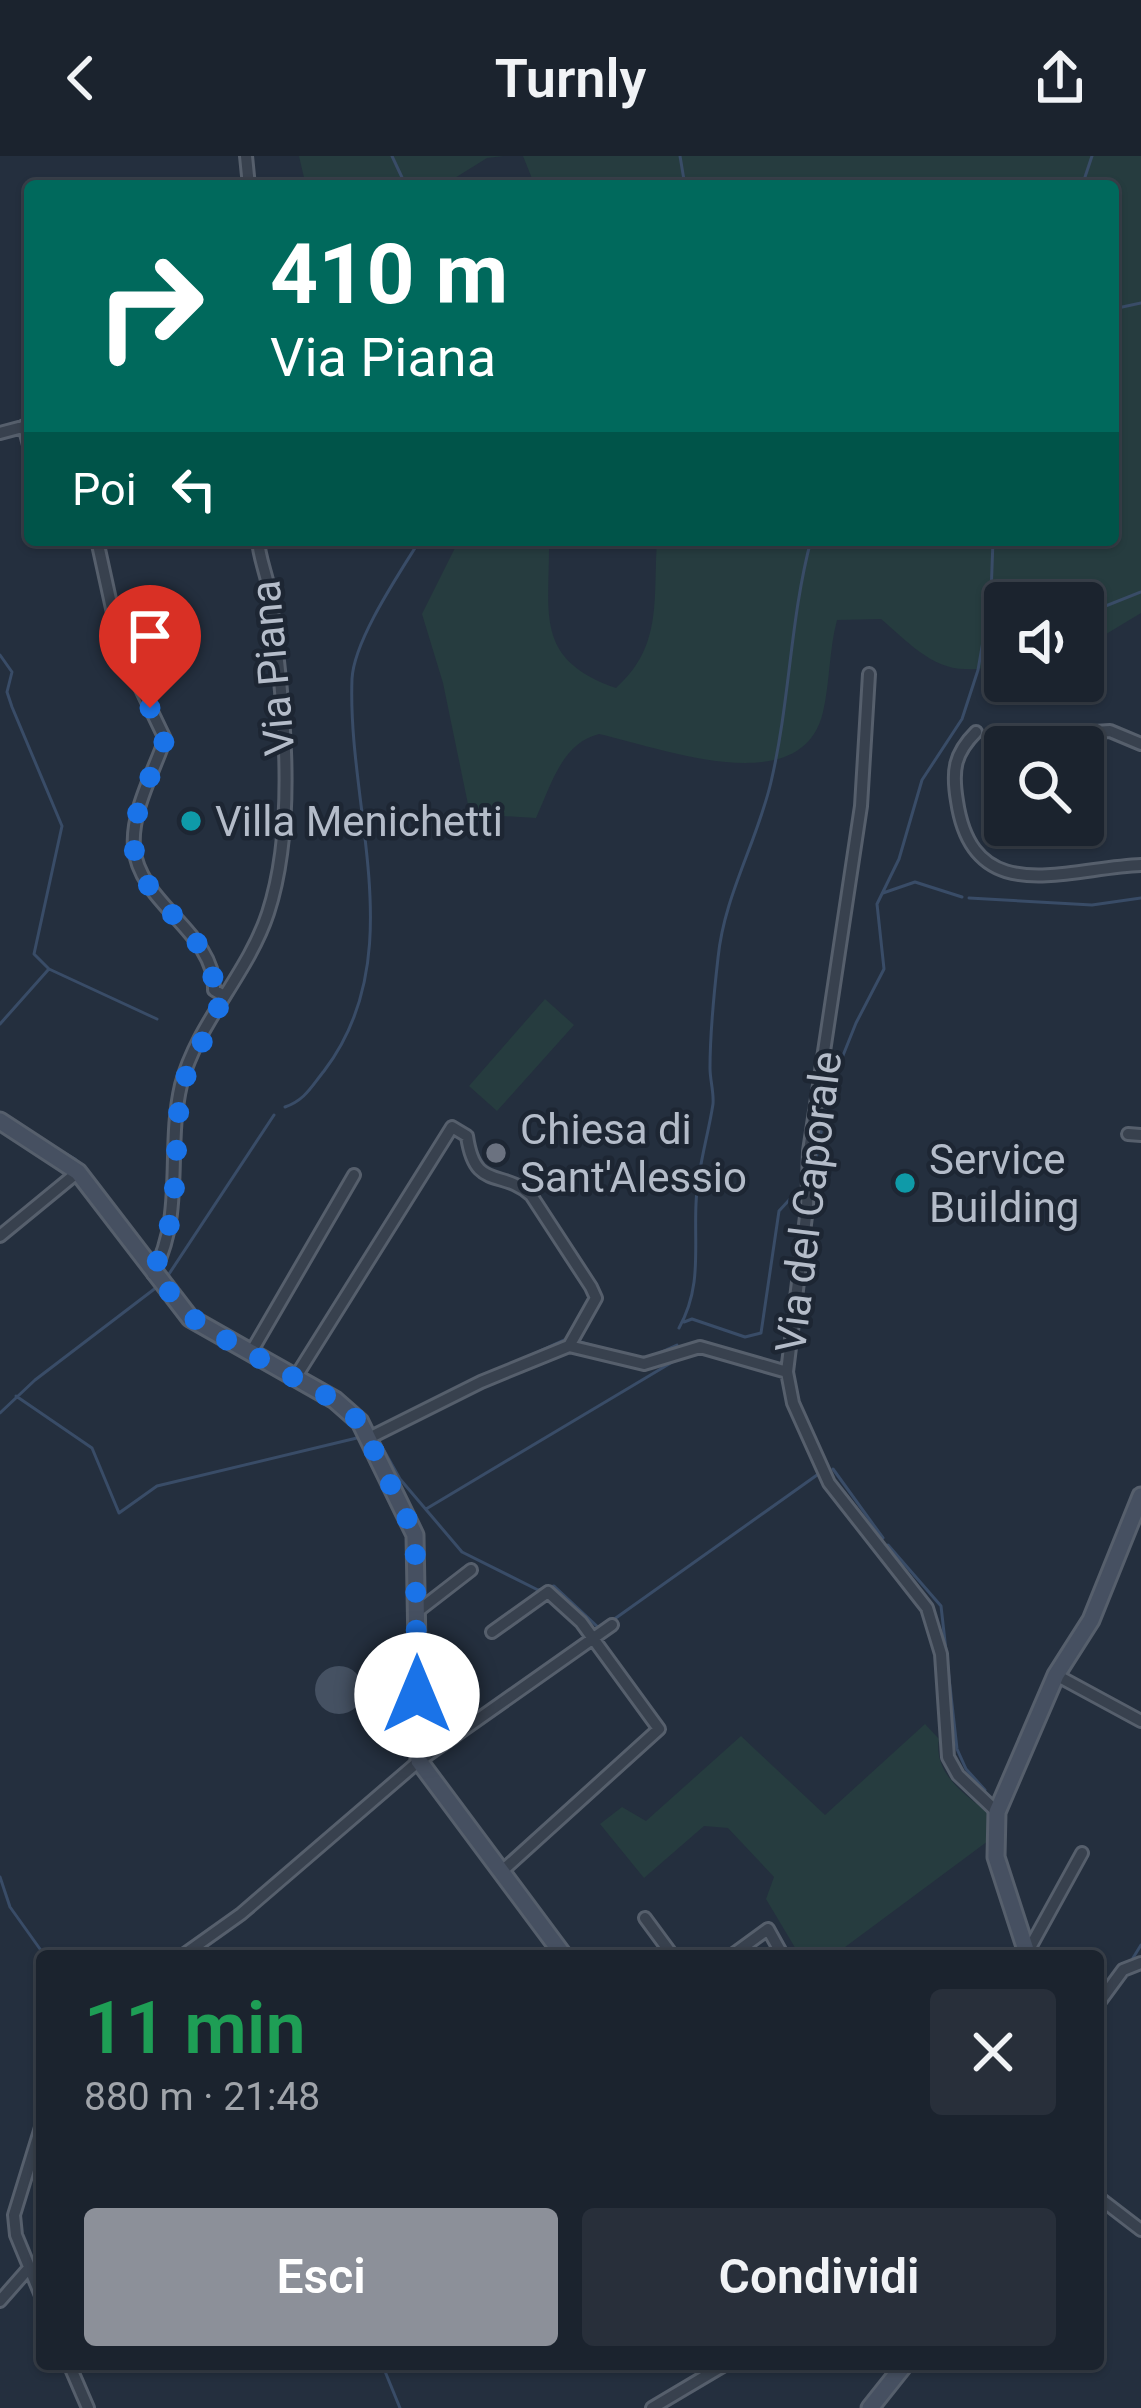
<!DOCTYPE html>
<html lang="it">
<meta charset="utf-8">
<style>
body{margin:0;font-family:Roboto,sans-serif;background:#282f3a;color:#f1f3f6;height:100vh;display:flex;flex-direction:column;font-size:45px;white-space:nowrap}
*{box-sizing:border-box;margin:0}
p{font-size:39px;color:#a0a4aa}
.icon{flex:none;width:66px;height:66px;fill:none;stroke:currentColor;stroke-width:2;stroke-linecap:round;stroke-linejoin:round}
.map{position:relative;flex:1;overflow:hidden}
.drawer{position:absolute;left:36px;top:1794px;width:1068px;height:420px;display:flex;flex-direction:column;background:#1b232e;border-radius:12px;box-shadow:0 3px 9px #0004,0 0 0 3px #39404a}
.drawer>*{flex:none}
.top-card{position:absolute;left:24px;top:24px;width:1095px;height:366px;border-radius:12px;box-shadow:0 3px 9px #0004,0 0 0 3px #39404a;background:#00695c;color:#fff;overflow:hidden}
.buttons{position:absolute;left:984px;top:426px;display:grid;gap:24px}
.buttons a{display:grid;place-items:center;width:120px;height:120px;border-radius:12px;background:#1b232e;box-shadow:0 3px 9px #0004,0 0 0 3px #39404a;font-size:60px}
.pin{position:absolute;display:grid;place-items:center;width:102px;height:102px;color:#fff;margin:-123px -51px;border-radius:50% 50% 50% 0;rotate:-45deg;box-shadow:0 0 12px #0007}
.pin .icon{rotate:45deg}
.me{position:absolute;width:132px;margin:-66px;rotate:0deg;stroke-linejoin:round;filter:drop-shadow(0 0 9px #0008)}
.turn{display:flex;align-items:center;gap:42px;height:252px;padding:0 48px;font-size:54px}
.turn .icon{width:156px;height:156px;stroke-width:2.5}
.turn b{display:block;font-size:84px;line-height:102px}
.then{display:flex;align-items:center;height:114px;padding:0 48px;background:#0003;gap:24px;font-size:45px}
.round{display:grid;place-items:center;flex:none;width:126px;height:126px;border-radius:12px;background:#282f3a}
.summary{display:flex;align-items:center;justify-content:space-between;height:204px;padding:0 48px}
h1{font-size:72px;font-weight:600;line-height:90px;color:#1e9e55}
.action{display:flex;gap:24px;margin-top:auto;padding:24px 48px}
.action a{flex:1;height:138px;border-radius:12px;background:#8c9099;color:#fff;font-size:48px;font-weight:600;line-height:138px;text-align:center}
.action a+a{background:#282f3a;color:#f1f3f6}
header{display:flex;justify-content:space-between;align-items:center;height:156px;padding:0 48px;background:#1b232e;font-size:54px;font-weight:600}
.map>svg:first-child{display:block}
.green{fill:#263c3f}
.lines{fill:none;stroke-linecap:round;stroke-linejoin:round}
.stream{stroke:#394c67;stroke-width:3}
.building{fill:#455162}
.street-casing{stroke:#565f6c;stroke-width:16}
.secondary-casing{stroke:#565f6c;stroke-width:21}
.street{stroke:#38414e;stroke-width:10}
.secondary{stroke:#465061;stroke-width:15}
.route{stroke:#1a73e8;stroke-width:21;stroke-dasharray:0 37.8}
.culture-dot{fill:#0f9aa8;stroke:#1d2633;stroke-width:4.5}
.worship-dot{fill:#6b7280;stroke:#1d2633;stroke-width:4.5}
.labels{text-anchor:middle;stroke-width:9;stroke-linejoin:round;paint-order:stroke}
.street-label{font-size:42px;fill:#b4bcc9;stroke:#1d2633}
.poi-label{font-size:42px;fill:#b4bcc9;stroke:#1d2633;text-anchor:start}
</style>
<header><svg class="icon" aria-label="back" viewBox="0 0 24 24"><path d="M15 5l-7 7 7 7"/></svg>Turnly<svg class="icon" aria-label="share" viewBox="0 0 24 24"><path d="M12 15V3M7 8l5-5 5 5M5 13v7h14v-7"/></svg></header>
<div class="map">
<svg width="1141" height="2252" viewBox="0 0 1141 2252">
<rect width="100%" height="100%" fill="#242f3e"/>
<path class="green" d="M299 0H504L487 2 442 30H306Z
M523 0H1141V457L1083 492V447H1005V512C990 510 979 514 965 513 931 513 905 483 881 463L837 464C829 494 830 526 823 556 802 647 659 591 599 578 562 587 551 629 536 662L470 658 443 527 422 458 459 384H549C550 457 533 503 616 532 663 490 653 443 657 384H1113V30H535Z
M545 843 574 869 497 955 469 930Z
M925 1568 939 1583C933 1617 964 1638 989 1657L988 1685 833 1800H800L766 1743 774 1721 728 1672 704 1670 644 1722 600 1668 622 1651 646 1665 741 1580 825 1659Z"/>
<g class="lines">
<path class="stream" d="M392 0 406 30
M680 0 685 30
M1082 30 1092 0
M1113 153 1141 147
M1083 459 1141 436
M984 495 1005 488
M0 499 12 516 7 536 12 551 62 670 34 798 49 813 157 863
M883 737 915 726 962 741
M969 742 1092 749 1141 742
M0 868 48 814
M830 932 856 867 884 813 877 748 899 703 922 624 962 563 978 514 991 439 993 384
M285 951C305 944 311 931 324 915 412 800 347 654 352 523 354 484 399 418 420 384
M47 987 75 1003 98 1031
M816 1003 826 950
M811 1036 815 1015
M165 1124 274 959
M684 1166 692 1163 745 1181 761 1177 779 1055 790 1043 804 1039
M679 1172C702 1131 694 1093 696 1048 697 1014 708 981 713 948 714 936 710 924 710 912 710 876 714 837 718 802 724 740 757 686 771 626 790 545 790 463 811 384
M580 1186 608 1194
M657 1198 677 1189
M511 1208 564 1184
M16 1240 92 1292 119 1357 157 1330 361 1281
M0 1257 35 1224 157 1131
M377 1282 400 1323 462 1396 538 1434 554 1430 600 1473
M833 1313 883 1382
M426 1353 674 1205
M888 1389 941 1450 957 1593 966 1613 985 1634
M613 1464 817 1319
M0 1721 10 1751 45 1800
M1133 1802 1141 1789
M1098 1859 1106 1846
M382 2208 400 2252"/>
</g>
<path class="building" d="M315 1534a24 24 0 1 1 48 0a24 24 0 1 1-48 0Z"/>
<g class="lines">
<defs>
<path id="street" d="M246 0 249 30
M24 270 30 293
M0 277 30 269
M97 384 120 489 165 583C154 615 131 656 134 691 139 749 216 776 214 834L224 840
M869 518 861 650 809 995 807 1052 787 1216 793 1247 829 1327 927 1452 941 1498 948 1601 958 1619 997 1656
M976 576C954 598 952 615 957 645 973 754 1065 712 1141 709
M1083 611 1084 593 1094 576 1110 575 1141 588
M1128 978 1141 979
M0 1080 78 1016
M153 1118C185 1058 166 993 181 929 197 867 248 818 268 757 299 662 282 535 270 438 267 419 259 402 258 384
M250 1198 354 1019
M295 1222 452 971 467 980C475 1036 501 1012 531 1039L591 1131 596 1142 569 1190
M369 1282 481 1226 569 1190 644 1208 700 1191 787 1216
M418 1455 471 1414
M492 1476 548 1436 581 1466 659 1573 501 1716
M1056 1519 1141 1565
M645 1762 673 1800
M1027 1797 1082 1697
M182 1800 241 1758 419 1605 612 1469
M731 1800 768 1773 783 1800
M1098 1848 1123 1814 1141 1807
M42 1968 14 2059 16 2079 42 2142
M1098 2041 1141 2074
M0 2145 29 2112
M69 2208 88 2252
M652 2252 726 2208"/>
<path id="secondary" d="M0 965 78 1016 190 1162 335 1244 360 1266 415 1379 419 1605 564 1800
M1028 1800 996 1701 997 1656 1056 1519 1091 1464 1141 1340
M870 2252 905 2208"/>
</defs>
<use href="#street" class="street-casing"/>
<use href="#secondary" class="secondary-casing"/>
<use href="#street" class="street"/>
<use href="#secondary" class="secondary"/>
</g>
<g class="lines">
<path class="route" d="M150 552 165 583C154 615 131 656 134 691 139 749 215 776 214 834L224 840 180 933 173 1058 153 1118 200 1169 334 1244 360 1266 415 1379 417 1539"/>
</g>
<g class="culture-dot">
<circle cx="191" cy="665" r="12"/>
<circle cx="905" cy="1027" r="12"/>
</g>
<circle class="worship-dot" cx="496" cy="997" r="12"/>
<g class="labels">
<g class="street-label">
<text transform="translate(272 512) rotate(-95)" y="15">Via Piana</text>
<text transform="translate(808 1046) rotate(-83)" y="15">Via del Caporale</text>
</g>
<g class="poi-label">
<text x="215" y="680">Villa Menichetti</text>
<text x="520" y="988">Chiesa di<tspan x="520" dy="48">Sant'Alessio</tspan></text>
<text x="929" y="1018">Service<tspan x="929" dy="48">Building</tspan></text>
</g>
</g>
</svg>
<div class="buttons">
<a><svg class="icon" aria-label="sound" viewBox="0 0 24 24"><path d="M4 9h4l5-4v14l-5-4H4zM17 9q2 3 0 6"/></svg></a>
<a><svg class="icon" aria-label="search" viewBox="0 0 24 24"><circle cx="10" cy="10" r="6"/><path d="M15 15l6 6"/></svg></a>
</div>
<div class="pin" style="left:150px;top:552px;background:#d93025"><svg class="icon" aria-label="arrive" viewBox="0 0 24 24"><path d="M6 21V4h12l-3 4 3 4H6"/></svg></div>
<svg class="me" style="left:417px;top:1539px" viewBox="-20 -20 40 40"><circle r="19" fill="#fff"/><path d="M0-13L10 11 0 6-10 11z" fill="#1a73e8"/></svg>
<div class="top-card">
<div class="turn"><svg class="icon" aria-label="right" viewBox="0 0 24 24"><path d="M7 20v-9h11M14 6l5 5-5 5"/></svg><div><b>410 m</b>Via Piana</div></div>
<div class="then">Poi<svg class="icon" aria-label="left" viewBox="0 0 24 24"><path d="M17 20v-9H6M10 6l-5 5 5 5"/></svg></div>
</div>
<section class="drawer">
<div class="summary"><div><h1>11 min</h1><p>880 m · 21:48</p></div><a class="round"><svg class="icon" aria-label="close" viewBox="0 0 24 24"><path d="M6 6l12 12M18 6L6 18"/></svg></a></div>
<div class="action"><a>Esci</a><a>Condividi</a></div>
</section>
</div>
